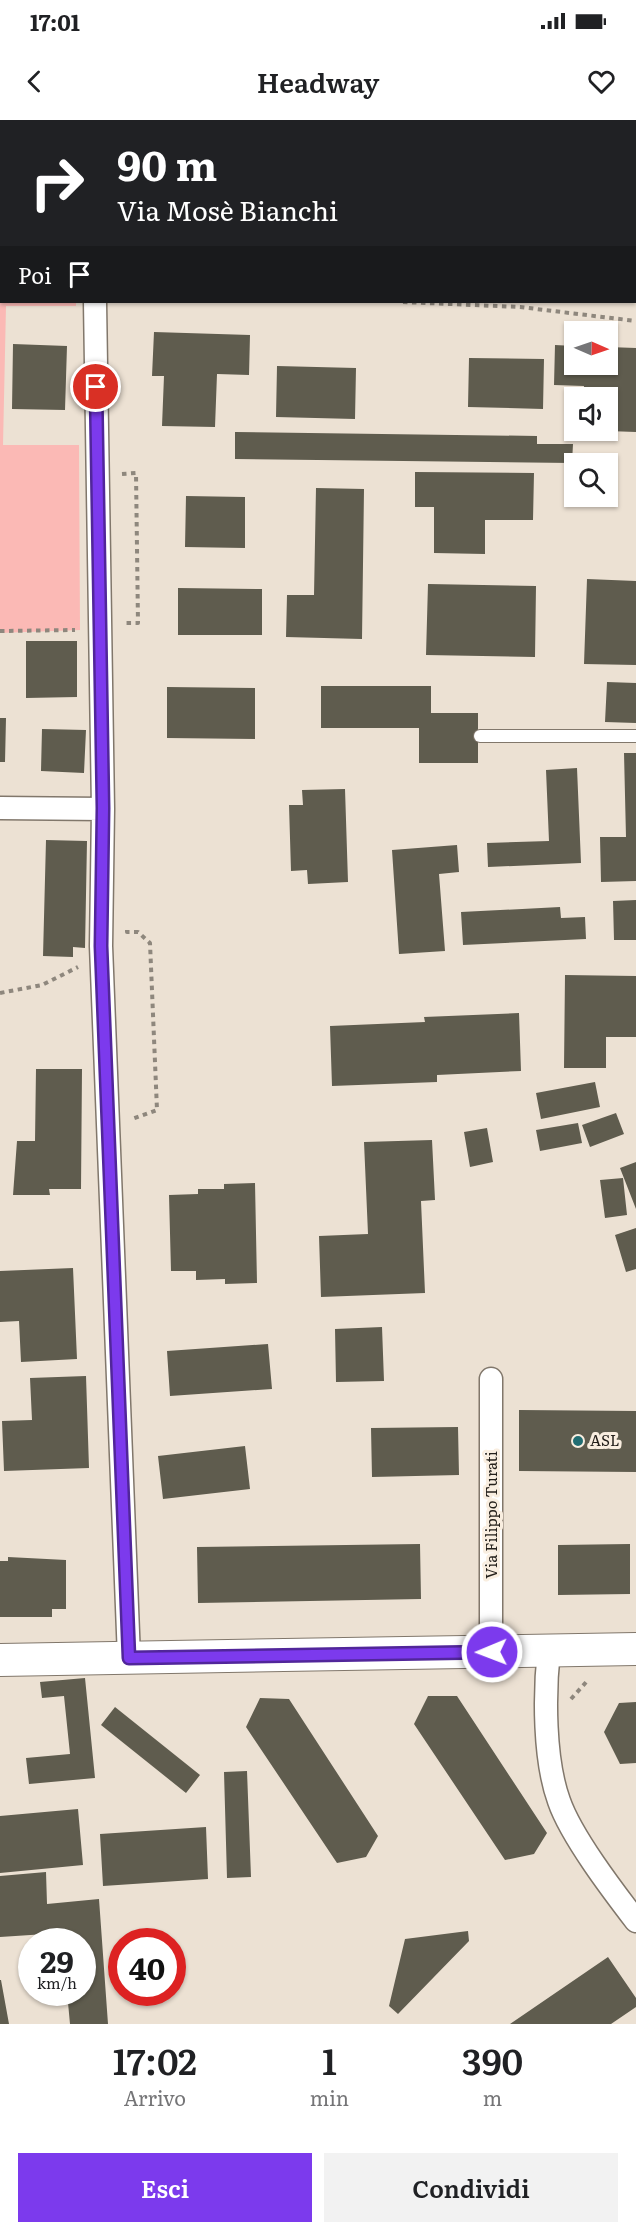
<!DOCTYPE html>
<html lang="it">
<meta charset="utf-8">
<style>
body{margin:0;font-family:Literata,serif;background:#f2f2f2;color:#202124;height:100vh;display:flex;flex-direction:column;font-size:22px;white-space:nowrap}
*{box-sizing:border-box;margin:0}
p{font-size:20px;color:#757577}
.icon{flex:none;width:33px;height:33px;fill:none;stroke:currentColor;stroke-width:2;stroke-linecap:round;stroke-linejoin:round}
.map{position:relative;height:1904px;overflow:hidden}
.side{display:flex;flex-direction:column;background:#fff;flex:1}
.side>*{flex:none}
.guide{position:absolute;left:0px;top:0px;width:636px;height:183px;box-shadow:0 2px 4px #0004;background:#202124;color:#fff;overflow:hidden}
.needle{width:39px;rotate:92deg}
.tools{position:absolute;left:564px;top:201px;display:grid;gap:12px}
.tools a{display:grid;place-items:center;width:54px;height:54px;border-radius:0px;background:#fff;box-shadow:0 2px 4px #0004;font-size:30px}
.speed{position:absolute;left:18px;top:1808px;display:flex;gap:12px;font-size:30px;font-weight:700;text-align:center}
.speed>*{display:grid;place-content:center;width:78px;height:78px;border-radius:50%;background:#fff;box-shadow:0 2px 4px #0004;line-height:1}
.speed small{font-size:15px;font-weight:400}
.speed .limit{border:9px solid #d22;background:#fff;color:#111}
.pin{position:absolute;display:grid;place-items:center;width:51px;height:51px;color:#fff;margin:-26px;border:3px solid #fff;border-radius:50%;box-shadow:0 2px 6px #0007}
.me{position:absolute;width:66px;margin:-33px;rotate:269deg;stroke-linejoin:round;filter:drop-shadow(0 0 4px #0008)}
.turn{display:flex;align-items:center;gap:21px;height:126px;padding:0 18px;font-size:27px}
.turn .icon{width:78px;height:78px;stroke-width:2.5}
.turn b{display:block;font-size:42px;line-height:51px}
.then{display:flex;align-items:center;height:57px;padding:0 18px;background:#0003;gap:12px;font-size:22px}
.eta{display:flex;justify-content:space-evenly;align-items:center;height:102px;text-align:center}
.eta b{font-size:36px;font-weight:600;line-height:42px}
.action{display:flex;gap:12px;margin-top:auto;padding:12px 18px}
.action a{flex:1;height:69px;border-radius:0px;background:#7c3aed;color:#fff;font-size:24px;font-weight:600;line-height:69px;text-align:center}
.action a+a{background:#f2f2f2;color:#202124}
.status{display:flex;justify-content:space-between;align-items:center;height:42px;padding:0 30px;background:#fff;direction:ltr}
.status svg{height:16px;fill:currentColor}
header{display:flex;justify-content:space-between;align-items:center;height:78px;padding:0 18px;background:#fff;font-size:27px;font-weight:600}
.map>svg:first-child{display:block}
.green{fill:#fbb9b5}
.building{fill:#5f5c4e}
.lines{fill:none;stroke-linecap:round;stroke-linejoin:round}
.lane-casing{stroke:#81776b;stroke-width:14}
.street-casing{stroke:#81776b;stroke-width:25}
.secondary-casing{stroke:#81776b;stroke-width:34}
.path{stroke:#8e877d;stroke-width:4;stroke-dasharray:4.5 4.5;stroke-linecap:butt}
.lane{stroke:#fff;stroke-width:12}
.street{stroke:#fff;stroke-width:22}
.secondary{stroke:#fff;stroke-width:32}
.route-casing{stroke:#51269a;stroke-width:15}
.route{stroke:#7c3aed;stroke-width:10}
.poi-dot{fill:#226d72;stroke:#f9eee0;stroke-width:2}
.labels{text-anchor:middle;stroke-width:6;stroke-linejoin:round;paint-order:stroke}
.poi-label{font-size:15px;fill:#24201b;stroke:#f9eee0;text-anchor:start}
.street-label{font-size:15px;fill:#24201b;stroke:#f9eee0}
</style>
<div class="status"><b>17:01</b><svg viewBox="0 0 49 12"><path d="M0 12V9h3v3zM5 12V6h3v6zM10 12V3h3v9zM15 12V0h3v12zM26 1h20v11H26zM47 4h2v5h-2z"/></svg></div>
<header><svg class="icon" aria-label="back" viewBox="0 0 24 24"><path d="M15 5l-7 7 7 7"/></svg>Headway<svg class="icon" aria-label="heart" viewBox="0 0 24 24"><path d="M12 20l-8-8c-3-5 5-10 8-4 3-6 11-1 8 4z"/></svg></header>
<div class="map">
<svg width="636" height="1904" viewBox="0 0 636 1904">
<rect width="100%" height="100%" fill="#ece1d3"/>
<path class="green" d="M0 0H76L2 2V182H76V186H6L3 325H79L80 510 0 513Z"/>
<path class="building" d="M154 212 250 215 249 255 217 254 215 307 162 306 164 256H152Z
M13 224 67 226 65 290 12 289Z
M555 225 574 226V244H608V227L636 228V312L608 311V278H583L584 266 554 265Z
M469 238 544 239 543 289 468 287Z
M277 246 356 248 355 299 276 297Z
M235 312 537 316V324H573L572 343 235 339Z
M415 352 534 353 533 400H485V434L434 433V387H415Z
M316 368 364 369 362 519 286 517 287 475H314Z
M186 376 245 377V428L185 427Z
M587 459 636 461V545L584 544Z
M428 464 536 466 535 537 426 535Z
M178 468 262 469V515H178Z
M26 521H77V577L26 578Z
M607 562 636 563V603L605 602Z
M321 566H431V593H478V643H419V608H321Z
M167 567 255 568V619L167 618Z
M0 598H6L5 642H0Z
M42 609 86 610 84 653 41 651Z
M624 633H636V761L601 762 600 717H626Z
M577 648 581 743 488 747 487 723 549 721 546 650Z
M345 669 348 762 308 764 307 750 291 751 289 685H303L302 670Z
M46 720 87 721 85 828 73 827V837L43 836Z
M457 725 459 752 439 754 445 831 399 834 392 730Z
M636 780V820H614L613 781Z
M560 787 561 798 585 797 586 819 463 825 461 792Z
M565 855 636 856V917H606V948H564Z
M519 893 521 951 437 955V962L332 966 330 906 425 902 424 897Z
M36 949H82L81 1069H49L50 1075H13L17 1021H35Z
M595 962 600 987 541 999 536 973Z
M616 993 624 1014 590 1027 582 1005Z
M578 1003 582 1023 540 1031 536 1010Z
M487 1008 493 1042 470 1047 464 1012Z
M432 1020 435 1080 421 1081 425 1173 321 1177 319 1116 368 1114 364 1022Z
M636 1042V1089L620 1048Z
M623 1058 627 1095 605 1098 600 1060Z
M255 1063 257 1163 225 1164V1159L196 1160V1151H171L169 1075 198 1074V1069H224V1064Z
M636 1108V1149L626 1152 615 1115Z
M73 1148 77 1239 21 1242 19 1201 0 1202V1151Z
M382 1207 384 1261 336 1262 335 1209Z
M268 1224 272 1269 170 1276 167 1231Z
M86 1256 89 1348 4 1351 2 1301 32 1300 30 1258Z
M519 1290 636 1291V1352L519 1351Z
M458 1307 459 1355 372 1357 371 1308Z
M245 1326 250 1369 163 1379 158 1336Z
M420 1424 421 1479 198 1483 197 1427Z
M630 1424V1474L558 1475V1425Z
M8 1437 66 1440V1489H52V1497H0V1441H8Z
M85 1558 95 1658 29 1664 26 1638 70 1634 64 1576 42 1578 40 1562Z
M428 1576H457L547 1713 534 1734 505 1740 414 1604Z
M260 1578 289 1579 378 1716 366 1737 337 1743 246 1607Z
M636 1582V1643L620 1644 604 1612 619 1583Z
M115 1587 200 1655 186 1673 101 1605Z
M247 1651 251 1757 227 1758 224 1652Z
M78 1689 83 1745 0 1753V1696Z
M206 1707 208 1759 103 1766 100 1714Z
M46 1752 47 1784 99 1779 108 1904H70L67 1872H82V1821H61V1813L0 1817V1756Z
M468 1811 469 1821 398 1894 389 1886 405 1819Z
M608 1837 636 1878V1887L611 1904H510Z
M0 1860H1L9 1904H0Z"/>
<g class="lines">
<defs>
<path id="lane" d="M480 616H636"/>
<path id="street" d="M95 182 103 689 101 826 129 1538
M0 688 103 689
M491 1259V1531
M549 1530C544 1574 544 1640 559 1681 571 1716 613 1771 636 1801"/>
<path id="secondary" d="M0 1540 636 1529"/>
</defs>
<use href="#lane" class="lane-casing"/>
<use href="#street" class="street-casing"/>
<use href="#secondary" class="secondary-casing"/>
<path class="path" d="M40 0 41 2
M92 2V0
M0 168H2
M403 182 520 187 636 201
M122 354 136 353 138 503H125
M0 511 75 510
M127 810V812H138L150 823 157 990 132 999
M0 873 42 865 78 847
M571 1579 588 1560"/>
<use href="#lane" class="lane"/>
<use href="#street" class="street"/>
<use href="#secondary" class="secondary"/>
</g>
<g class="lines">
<defs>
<path id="route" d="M96 267 103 688 101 826 129 1538 492 1532"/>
</defs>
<use href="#route" class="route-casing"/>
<use href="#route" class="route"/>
</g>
<circle class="poi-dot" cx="578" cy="1321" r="6"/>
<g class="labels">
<g class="poi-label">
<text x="590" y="1326">ASL</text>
</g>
<g class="street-label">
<text transform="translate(492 1395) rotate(-90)" y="5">Via Filippo Turati</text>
</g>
</g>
</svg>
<div class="tools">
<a><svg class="needle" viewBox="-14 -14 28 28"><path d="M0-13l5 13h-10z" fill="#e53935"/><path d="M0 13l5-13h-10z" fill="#757577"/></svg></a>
<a><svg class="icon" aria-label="sound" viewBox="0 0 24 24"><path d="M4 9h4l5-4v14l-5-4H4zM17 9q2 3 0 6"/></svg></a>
<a><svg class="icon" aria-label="search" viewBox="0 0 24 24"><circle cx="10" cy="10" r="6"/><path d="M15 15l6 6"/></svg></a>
</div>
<div class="speed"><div>29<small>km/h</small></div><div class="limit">40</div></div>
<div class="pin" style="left:96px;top:267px;background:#d93025"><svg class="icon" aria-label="arrive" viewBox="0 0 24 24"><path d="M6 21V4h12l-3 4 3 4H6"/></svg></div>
<svg class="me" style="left:492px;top:1532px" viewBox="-20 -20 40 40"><circle r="17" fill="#7c3aed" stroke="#fff" stroke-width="3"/><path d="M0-11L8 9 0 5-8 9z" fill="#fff"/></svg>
<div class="guide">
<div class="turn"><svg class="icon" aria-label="right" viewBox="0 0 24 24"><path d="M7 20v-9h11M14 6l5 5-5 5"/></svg><div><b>90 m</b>Via Mosè Bianchi</div></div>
<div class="then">Poi<svg class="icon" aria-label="arrive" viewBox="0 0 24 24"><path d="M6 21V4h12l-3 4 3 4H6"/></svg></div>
</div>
</div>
<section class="side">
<div class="eta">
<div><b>17:02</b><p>Arrivo</p></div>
<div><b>1</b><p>min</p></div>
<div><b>390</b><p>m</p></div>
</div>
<div class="action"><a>Esci</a><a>Condividi</a></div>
</section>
